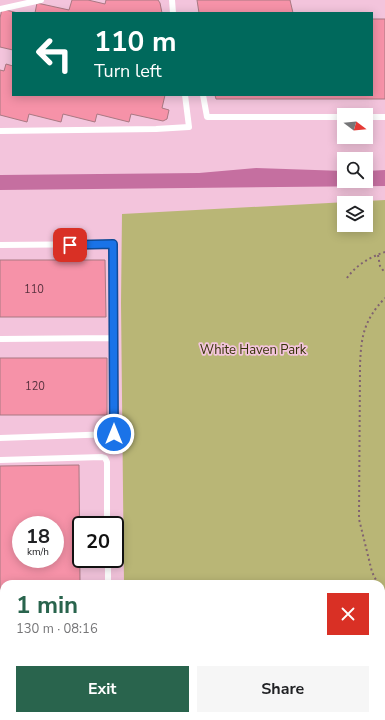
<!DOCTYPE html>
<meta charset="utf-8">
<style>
body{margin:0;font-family:"Nunito Sans",sans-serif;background:#f6f6f6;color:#202124;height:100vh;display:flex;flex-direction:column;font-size:15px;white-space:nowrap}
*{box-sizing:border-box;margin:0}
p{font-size:13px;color:#757577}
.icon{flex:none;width:22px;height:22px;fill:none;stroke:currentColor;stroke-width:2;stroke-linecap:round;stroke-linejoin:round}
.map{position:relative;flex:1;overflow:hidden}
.panel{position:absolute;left:0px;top:580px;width:385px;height:140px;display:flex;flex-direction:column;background:#fff;border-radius:12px 12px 0 0;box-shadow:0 2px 10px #0003}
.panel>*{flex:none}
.top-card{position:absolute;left:12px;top:12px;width:361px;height:84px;border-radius:0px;box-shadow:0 2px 10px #0003;background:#00695c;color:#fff;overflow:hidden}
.needle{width:26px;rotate:106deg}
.tools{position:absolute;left:337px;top:108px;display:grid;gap:8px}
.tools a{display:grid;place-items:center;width:36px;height:36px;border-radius:0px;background:#fff;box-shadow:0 2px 10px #0003;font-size:20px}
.speed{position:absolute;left:12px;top:516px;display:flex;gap:8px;font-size:20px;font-weight:700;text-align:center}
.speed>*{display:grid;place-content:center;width:52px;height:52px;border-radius:50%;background:#fff;box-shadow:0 2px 10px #0003;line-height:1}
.speed small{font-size:10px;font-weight:400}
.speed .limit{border:2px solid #111;border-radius:6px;background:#fff;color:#111}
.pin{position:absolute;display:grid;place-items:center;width:34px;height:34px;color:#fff;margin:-17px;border-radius:8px;box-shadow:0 2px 6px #0006}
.me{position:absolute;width:44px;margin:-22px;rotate:0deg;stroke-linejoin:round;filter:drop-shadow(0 0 3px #0008)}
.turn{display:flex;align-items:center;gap:14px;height:84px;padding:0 16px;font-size:18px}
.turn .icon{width:52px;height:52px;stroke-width:2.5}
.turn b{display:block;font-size:28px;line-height:34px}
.round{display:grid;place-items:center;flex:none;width:42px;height:42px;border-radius:0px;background:#f6f6f6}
.headline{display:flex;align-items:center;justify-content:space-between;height:68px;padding:0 16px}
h1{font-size:24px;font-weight:700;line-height:30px;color:#29644d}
.primary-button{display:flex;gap:8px;margin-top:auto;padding:8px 16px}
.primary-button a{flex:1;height:46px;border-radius:0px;background:#29644d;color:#fff;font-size:16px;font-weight:700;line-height:46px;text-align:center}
.primary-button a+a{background:#f6f6f6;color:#202124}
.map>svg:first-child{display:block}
.green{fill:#b9b676;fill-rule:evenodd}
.water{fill:#c56fa0}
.building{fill:#f692a8;stroke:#a97882;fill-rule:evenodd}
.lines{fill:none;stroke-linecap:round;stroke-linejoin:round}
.path{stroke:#806271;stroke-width:2;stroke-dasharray:2 3;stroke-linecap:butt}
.lane{stroke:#fff;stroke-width:6}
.route-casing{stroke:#114b97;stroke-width:10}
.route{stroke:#1a73e8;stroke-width:7}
.labels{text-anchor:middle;stroke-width:3.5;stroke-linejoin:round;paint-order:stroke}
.number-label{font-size:11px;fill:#56303d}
.park-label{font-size:13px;fill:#363307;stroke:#f3c4dc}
</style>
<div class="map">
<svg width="385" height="720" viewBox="0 0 385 720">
<rect width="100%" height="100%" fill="#f3c4dc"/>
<path class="green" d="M385 200V605L381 606V584H124L121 303 122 214ZM344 203H366V225H344Z
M125 716H212V720H125Z"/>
<path class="water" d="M256 168 344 171V181H366V171L385 170V186L0 190V175L199 173Z"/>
<path class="building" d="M72 0H88L105 4 106 0H158L160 3 162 13H35L37 3 69 10Z
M197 0H290L293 13H199Z
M2 9 18 13H13V50L0 47V18Z
M372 19H385V99H216L215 95H372Z
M6 64 13 66V95H165L162 108 169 110 167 119 163 121 131 114 129 122 97 114 95 122 63 114 61 122 29 114 27 122 0 115V70L4 71Z
M0 260H105L106 317H0Z
M0 358H107V415H0Z
M79 465 80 584H4V623H0V466ZM21 525H55V559H21Z
M0 667H4V716H65V720H0Z
M381 669H385V720H367V716H381Z
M229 716H265V720H229Z"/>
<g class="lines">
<path class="path" d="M378 255 380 266 385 273
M347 278C356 265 370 257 385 252
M378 584 372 572 359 519 360 366C361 336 364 320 385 298
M381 591 385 600
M381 609H385"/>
<path class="lane" d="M172 0 173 13
M0 9 41 0
M203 95 207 117H344
M366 117H385
M0 131 156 129 189 127 185 95
M0 245 113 244 114 338 0 339
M0 438 114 434V338
M0 460 102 457 105 458 107 462V525
M108 559V584
M381 624H385
M0 628H4
M381 653H385
M0 657H4
M98 716V717"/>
</g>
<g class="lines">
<defs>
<path id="route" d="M70 245 113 244 114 434"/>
</defs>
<use href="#route" class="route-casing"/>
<use href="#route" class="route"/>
</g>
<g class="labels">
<g class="number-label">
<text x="34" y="293">110</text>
<text x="35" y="390">120</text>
</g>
<g class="park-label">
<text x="253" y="354">White Haven Park</text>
</g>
</g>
</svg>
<div class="tools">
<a><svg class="needle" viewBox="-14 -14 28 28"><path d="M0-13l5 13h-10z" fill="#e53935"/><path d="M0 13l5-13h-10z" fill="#757577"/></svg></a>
<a><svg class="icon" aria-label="search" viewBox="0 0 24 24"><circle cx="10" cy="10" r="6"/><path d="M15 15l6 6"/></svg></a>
<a><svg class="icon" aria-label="layers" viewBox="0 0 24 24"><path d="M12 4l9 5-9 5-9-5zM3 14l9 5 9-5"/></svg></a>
</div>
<div class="speed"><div>18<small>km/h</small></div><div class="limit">20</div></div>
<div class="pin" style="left:70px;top:245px;background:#d93025"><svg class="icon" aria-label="arrive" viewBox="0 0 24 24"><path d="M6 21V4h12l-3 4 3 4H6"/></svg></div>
<svg class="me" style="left:114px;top:434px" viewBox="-20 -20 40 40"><circle r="17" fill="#1a73e8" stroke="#fff" stroke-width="3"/><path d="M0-11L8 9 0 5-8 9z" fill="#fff"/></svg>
<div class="top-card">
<div class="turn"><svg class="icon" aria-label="left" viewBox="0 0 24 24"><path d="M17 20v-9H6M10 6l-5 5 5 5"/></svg><div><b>110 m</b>Turn left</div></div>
</div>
<section class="panel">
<div class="headline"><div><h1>1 min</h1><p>130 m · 08:16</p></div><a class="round" style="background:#d93025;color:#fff"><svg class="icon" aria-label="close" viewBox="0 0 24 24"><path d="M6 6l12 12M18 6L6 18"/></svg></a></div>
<div class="primary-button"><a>Exit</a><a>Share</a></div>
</section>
</div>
